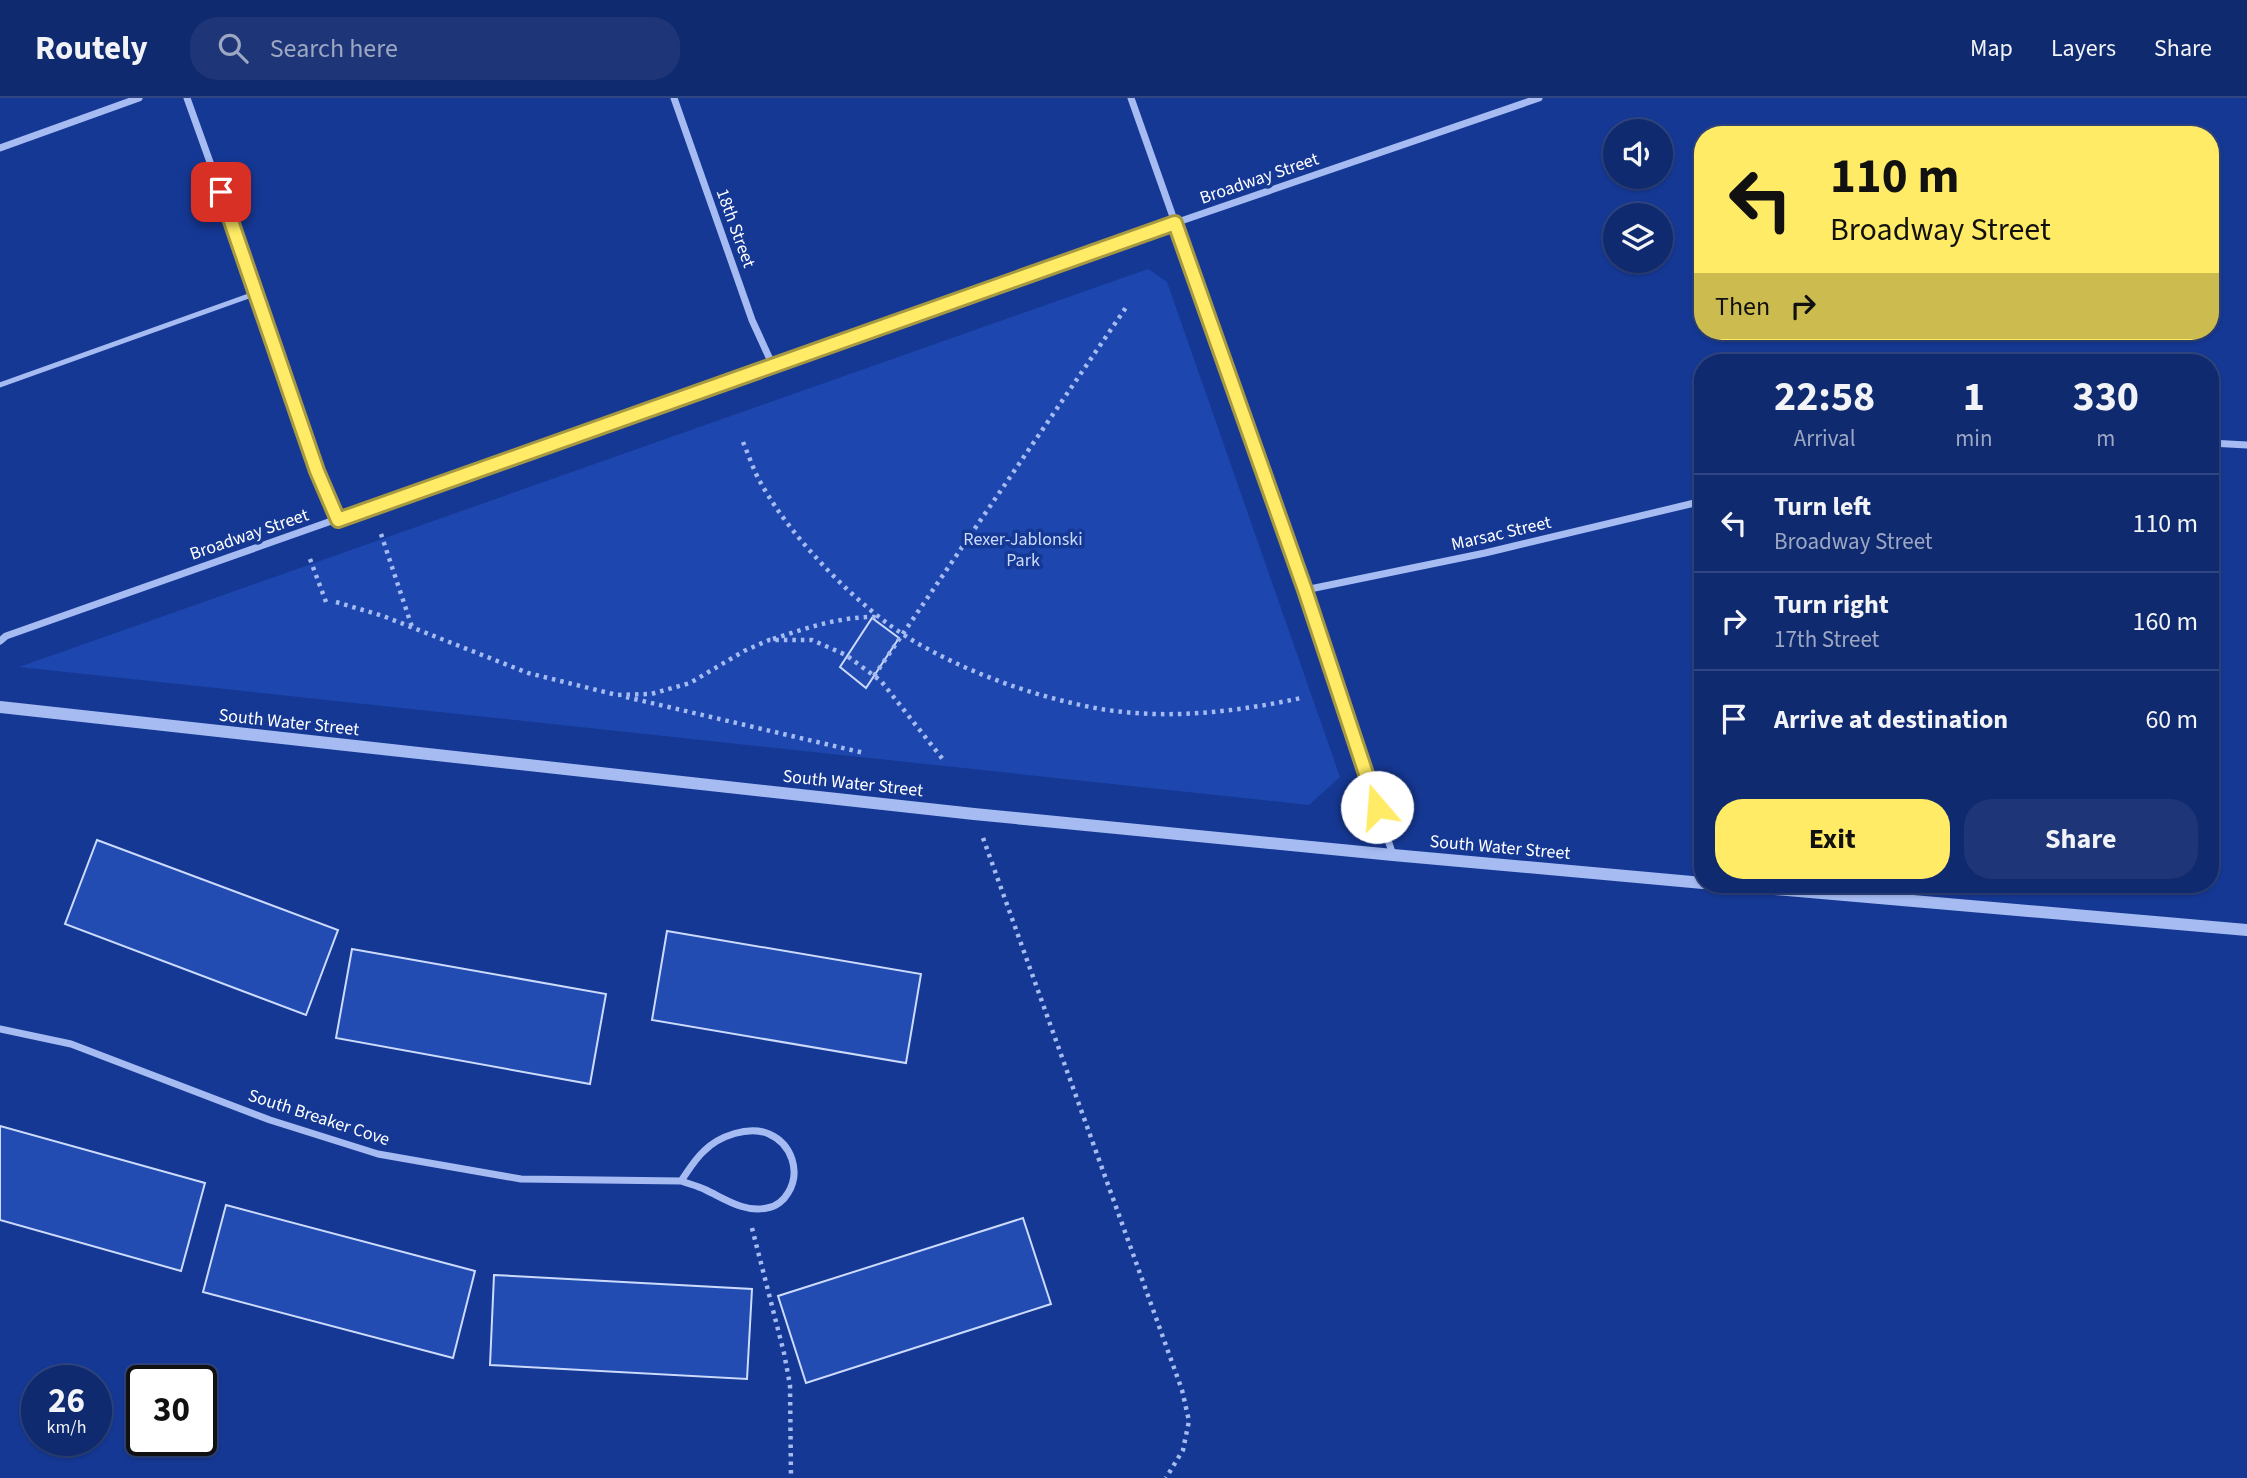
<!DOCTYPE html>
<style>
body{margin:0;font-family:"Source Sans 3",sans-serif;background:#1e3677;color:#f1f3f6;height:100vh;display:flex;flex-direction:column;font-size:26px;white-space:nowrap}
*{box-sizing:border-box;margin:0}
p{font-size:23px;color:#9ca7c3}
.icon{flex:none;width:38px;height:38px;fill:none;stroke:currentColor;stroke-width:2;stroke-linecap:round;stroke-linejoin:round}
.map{position:relative;flex:1;overflow:hidden}
.drawer{position:absolute;left:1694px;top:256px;width:525px;height:539px;display:flex;flex-direction:column;background:#102a6f;border-radius:28px;box-shadow:0 2px 5px #0004,0 0 0 2px #304682}
.drawer>*{flex:none}
.hud{position:absolute;left:1694px;top:28px;width:525px;height:214px;border-radius:28px;box-shadow:0 2px 5px #0004,0 0 0 2px #304682;background:#ffeb65;color:#111;overflow:hidden}
.controls{position:absolute;left:1603px;top:21px;display:grid;gap:14px}
.controls a{display:grid;place-items:center;width:70px;height:70px;border-radius:50%;background:#102a6f;box-shadow:0 2px 5px #0004,0 0 0 2px #304682;font-size:35px}
.speed{position:absolute;left:21px;top:1267px;display:flex;gap:14px;font-size:35px;font-weight:700;text-align:center}
.speed>*{display:grid;place-content:center;width:91px;height:91px;border-radius:50%;background:#102a6f;box-shadow:0 2px 5px #0004,0 0 0 2px #304682;line-height:1}
.speed small{font-size:18px;font-weight:400}
.speed .limit{border:4px solid #111;border-radius:10px;background:#fff;color:#111}
.pin{position:absolute;display:grid;place-items:center;width:60px;height:60px;color:#fff;margin:-30px;border-radius:14px;box-shadow:0 4px 10px #0006}
.me{position:absolute;width:77px;margin:-38px;rotate:342deg;stroke-linejoin:round;filter:drop-shadow(0 0 5px #0008)}
.turn{display:flex;align-items:center;gap:24px;height:147px;padding:0 21px;font-size:32px}
.turn .icon{width:91px;height:91px;stroke-width:2.5}
.turn b{display:block;font-size:49px;line-height:60px}
.then{display:flex;align-items:center;height:66px;padding:0 21px;background:#0003;gap:14px;font-size:26px}
.eta{display:flex;justify-content:space-evenly;align-items:center;height:119px;text-align:center}
.eta b{font-size:42px;font-weight:700;line-height:49px}
.button{display:flex;gap:14px;margin-top:auto;padding:14px 21px}
.button a{flex:1;height:80px;border-radius:28px;background:#ffeb65;color:#111;font-size:28px;font-weight:700;line-height:80px;text-align:center}
.button a+a{background:#1e3677;color:#f1f3f6}
ul{padding:0;list-style:none}
li{display:flex;align-items:center;gap:21px;height:98px;padding:0 21px;border-top:2px solid #304682}
li div{flex:1}
li b{display:block;font-size:26px}
li em{font-style:normal}
header{display:flex;align-items:center;gap:42px;box-sizing:border-box;height:98px;padding:0 35px;background:#102a6f;border-bottom:2px solid #304682}
header strong{font-size:33px}
nav{display:flex;gap:38px;margin-inline-start:auto;font-size:24px}
.search{width:490px;height:63px;background:#1e3677;display:flex;align-items:center;gap:18px;box-sizing:border-box;padding:0 24px;border-radius:28px;color:#9ca7c3;font-size:26px}
.map>svg:first-child{display:block}
.green{fill:#1d47ae}
.building{fill:#234cb3;stroke:#ccdafc;stroke-width:2}
.lines{fill:none;stroke-linecap:round;stroke-linejoin:round}
.path{stroke:#a5bbf2;stroke-width:4.5;stroke-dasharray:3.5 5;stroke-linecap:butt}
.service{stroke:#a5bbf2;stroke-width:5}
.minor{stroke:#a5bbf2;stroke-width:7}
.tertiary{stroke:#a5bbf2;stroke-width:12}
.route-casing{stroke:#a69942;stroke-width:18}
.route{stroke:#ffeb65;stroke-width:12}
.labels{text-anchor:middle;stroke-width:7;stroke-linejoin:round;paint-order:stroke}
.street-label{font-size:18px;fill:#fff;stroke:#153894}
.park-label{font-size:18px;fill:#ccdafc;stroke:#153894}
</style>
<header>
<strong>Routely</strong>
<div class="search"><svg class="icon" aria-label="search" viewBox="0 0 24 24"><circle cx="10" cy="10" r="6"/><path d="M15 15l6 6"/></svg>Search here</div>
<nav><a>Map</a><a>Layers</a><a>Share</a></nav>
</header>
<div class="map">
<svg width="2247" height="1380" viewBox="0 0 2247 1380">
<rect width="100%" height="100%" fill="#153894"/>
<path class="green" d="M1148 171 1167 184 1340 679 1309 707 19 569Z"/>
<path class="building" d="M872 520 899 540 866 590 840 569Z
M97 742 338 832 306 917 65 826Z
M667 833 921 876 906 965 652 922Z
M352 851 606 896 590 986 336 940Z
M0 1028 205 1085 181 1173 0 1122Z
M226 1107 475 1173 453 1260 203 1194Z
M1023 1120 1051 1206 806 1285 778 1198Z
M494 1177 752 1191 747 1281 490 1267Z"/>
<g class="lines">
<path class="path" d="M743 344C749 358 754 374 762 387 792 441 860 511 912 542 967 575 1038 600 1101 611 1167 622 1236 614 1301 600
M381 436 412 529
M310 461 326 504
M336 504 383 518 528 575 617 597 651 596 690 585 744 553 769 542H812L846 557 881 583 945 664
M773 541C809 529 842 518 880 519
M874 578 1127 208
M626 599 864 655
M983 740 1182 1292 1189 1323 1183 1352 1166 1380
M752 1130 784 1255 790 1287 791 1380"/>
<path class="service" d="M0 287 257 195"/>
<path class="minor" d="M187 0 257 195 317 373 338 422
M674 0 752 222 773 268
M1131 0 1305 492 1393 757
M0 50 139 0
M2210 345 2247 347
M1305 492 1485 455 1703 403
M0 543 6 538 1175 125 1539 0
M0 931 71 946 270 1022 378 1056 521 1081 681 1083C689 1086 698 1088 706 1092 725 1101 745 1115 767 1110 776 1109 784 1102 788 1095 801 1074 792 1046 769 1036 749 1027 719 1038 704 1053 695 1061 688 1073 681 1083"/>
<path class="tertiary" d="M0 609 974 716 1393 757 1703 785
M1717 786 2247 832"/>
</g>
<g class="lines">
<defs>
<path id="route" d="M221 94 317 373 338 422 1175 125 1305 492 1377 709"/>
</defs>
<use href="#route" class="route-casing"/>
<use href="#route" class="route"/>
</g>
<g class="labels">
<g class="street-label">
<text transform="translate(1259 80) rotate(-19)" y="6">Broadway Street</text>
<text transform="translate(736 130) rotate(70)" y="6">18th Street</text>
<text transform="translate(1501 435) rotate(-13)" y="6">Marsac Street</text>
<text transform="translate(249 436) rotate(-19)" y="6">Broadway Street</text>
<text transform="translate(289 624) rotate(6)" y="6">South Water Street</text>
<text transform="translate(853 685) rotate(6)" y="6">South Water Street</text>
<text transform="translate(1500 749) rotate(5)" y="6">South Water Street</text>
<text transform="translate(319 1019) rotate(18)" y="6">South Breaker Cove</text>
</g>
<g class="park-label">
<text x="1023" y="447">Rexer-Jablonski<tspan x="1023" dy="21">Park</tspan></text>
</g>
</g>
</svg>
<div class="controls">
<a><svg class="icon" aria-label="sound" viewBox="0 0 24 24"><path d="M4 9h4l5-4v14l-5-4H4zM17 9q2 3 0 6"/></svg></a>
<a><svg class="icon" aria-label="layers" viewBox="0 0 24 24"><path d="M12 4l9 5-9 5-9-5zM3 14l9 5 9-5"/></svg></a>
</div>
<div class="speed"><div>26<small>km/h</small></div><div class="limit">30</div></div>
<div class="pin" style="left:221px;top:94px;background:#d93025"><svg class="icon" aria-label="arrive" viewBox="0 0 24 24"><path d="M6 21V4h12l-3 4 3 4H6"/></svg></div>
<svg class="me" style="left:1377px;top:709px" viewBox="-20 -20 40 40"><circle r="19" fill="#fff"/><path d="M0-13L10 11 0 6-10 11z" fill="#ffeb65"/></svg>
<div class="hud">
<div class="turn"><svg class="icon" aria-label="left" viewBox="0 0 24 24"><path d="M17 20v-9H6M10 6l-5 5 5 5"/></svg><div><b>110 m</b>Broadway Street</div></div>
<div class="then">Then<svg class="icon" aria-label="right" viewBox="0 0 24 24"><path d="M7 20v-9h11M14 6l5 5-5 5"/></svg></div>
</div>
<section class="drawer">
<div class="eta">
<div><b>22:58</b><p>Arrival</p></div>
<div><b>1</b><p>min</p></div>
<div><b>330</b><p>m</p></div>
</div>
<ul>
<li><svg class="icon" aria-label="left" viewBox="0 0 24 24"><path d="M17 20v-9H6M10 6l-5 5 5 5"/></svg><div><b>Turn left</b><p>Broadway Street</p></div><em>110 m</em></li>
<li><svg class="icon" aria-label="right" viewBox="0 0 24 24"><path d="M7 20v-9h11M14 6l5 5-5 5"/></svg><div><b>Turn right</b><p>17th Street</p></div><em>160 m</em></li>
<li><svg class="icon" aria-label="arrive" viewBox="0 0 24 24"><path d="M6 21V4h12l-3 4 3 4H6"/></svg><div><b>Arrive at destination</b></div><em>60 m</em></li>
</ul>
<div class="button"><a>Exit</a><a>Share</a></div>
</section>
</div>
